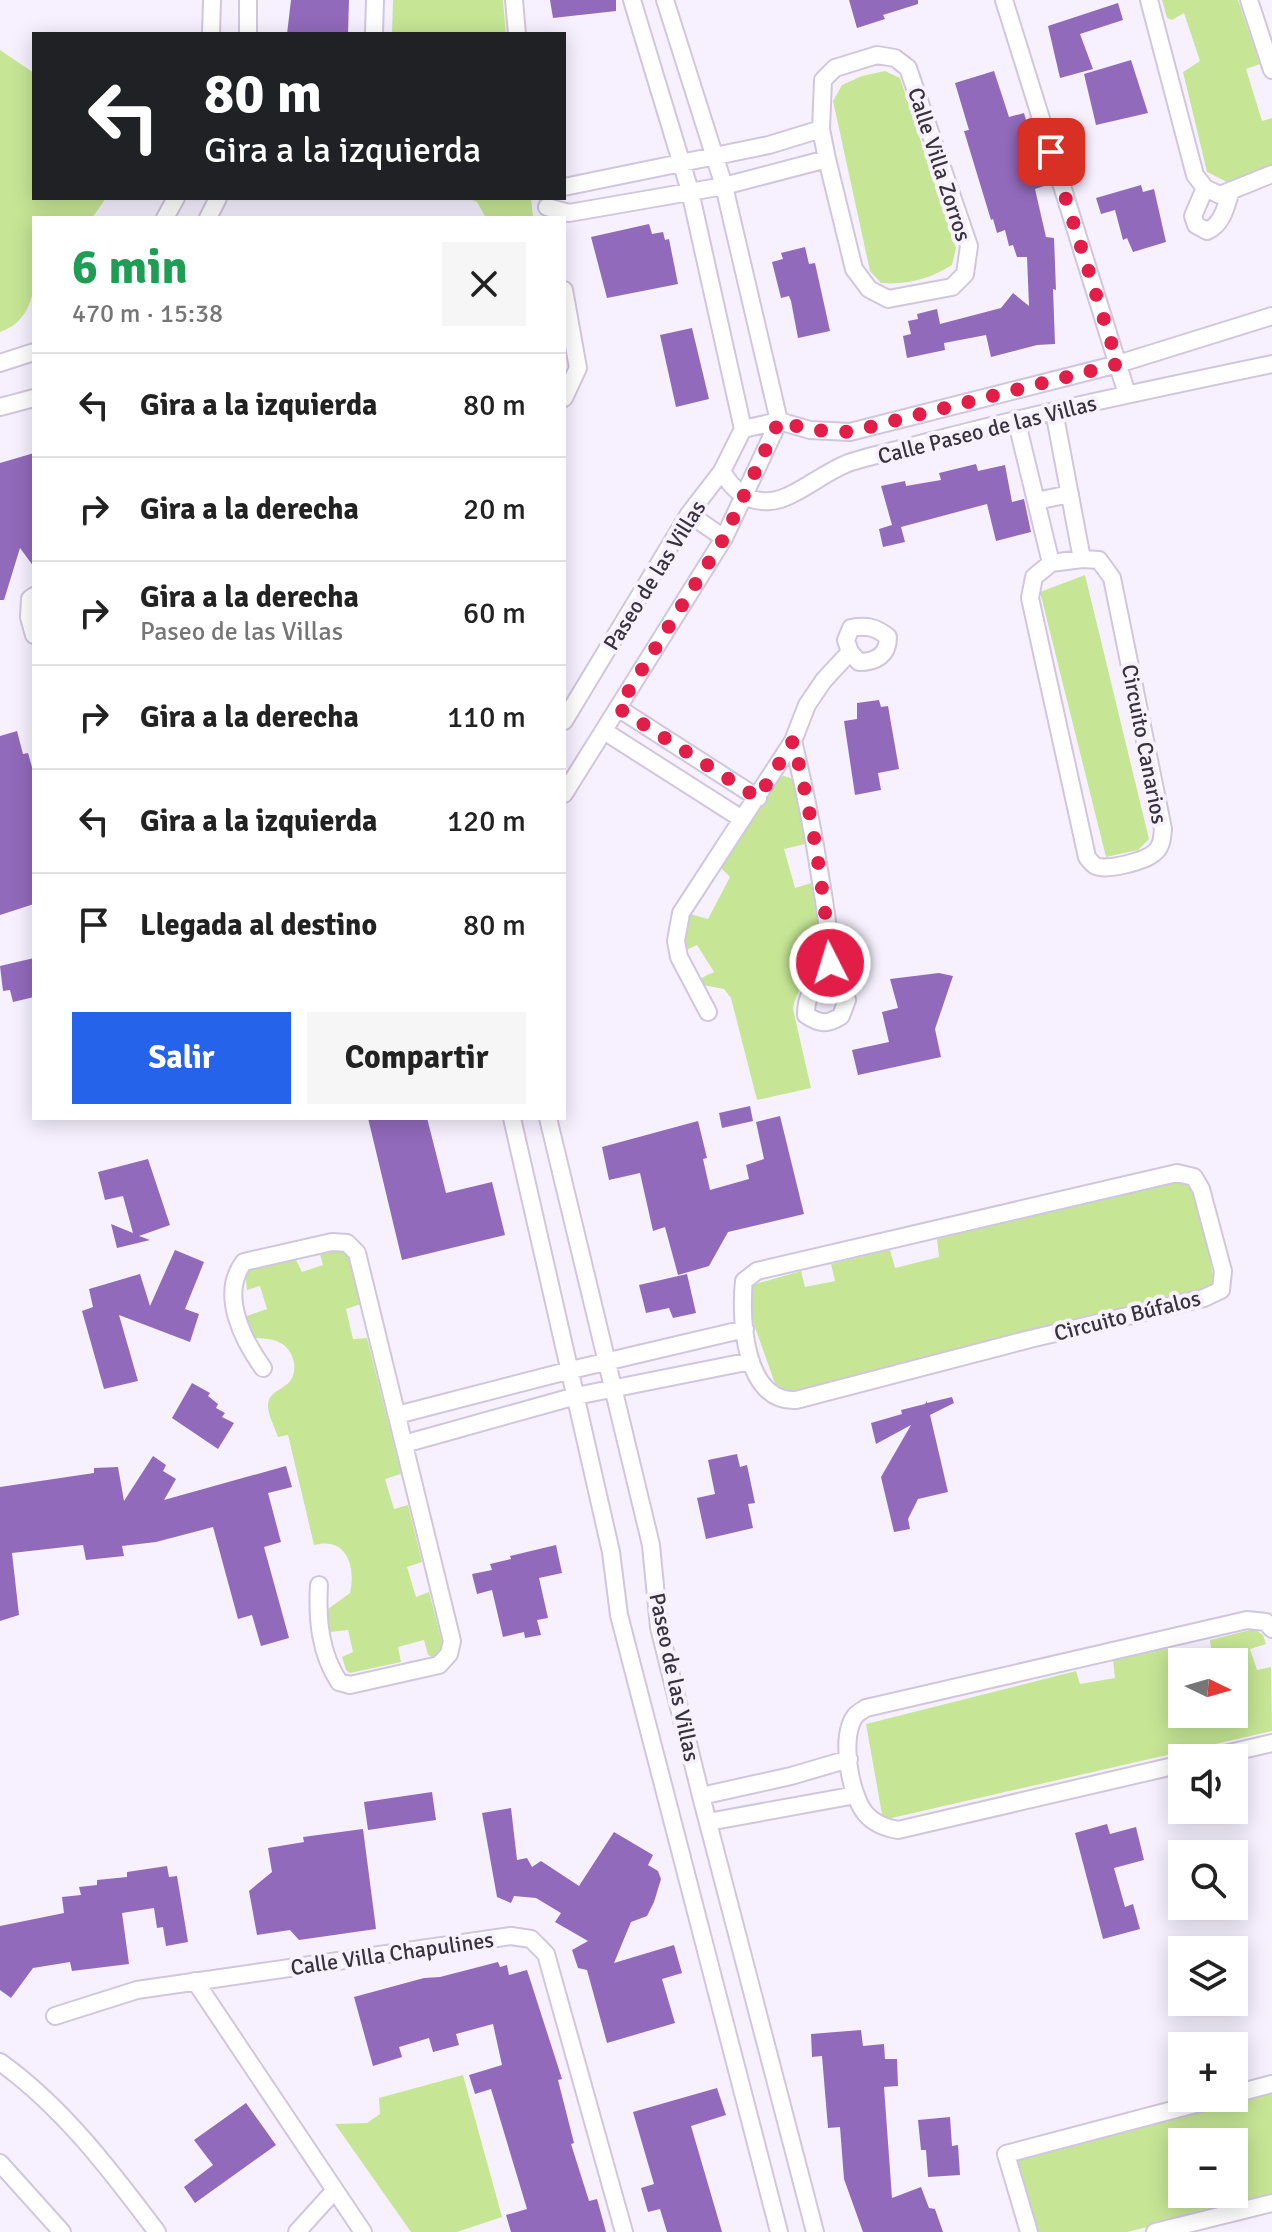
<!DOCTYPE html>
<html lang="es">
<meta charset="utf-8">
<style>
body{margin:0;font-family:Signika,sans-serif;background:#f6f6f6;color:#222;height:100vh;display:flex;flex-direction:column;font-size:30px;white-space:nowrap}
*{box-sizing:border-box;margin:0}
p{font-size:26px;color:#767676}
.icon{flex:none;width:44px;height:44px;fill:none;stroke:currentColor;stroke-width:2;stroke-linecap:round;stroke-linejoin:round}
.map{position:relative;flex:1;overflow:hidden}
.drawer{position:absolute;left:32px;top:216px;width:534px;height:904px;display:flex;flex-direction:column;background:#fff;border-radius:0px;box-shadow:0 4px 20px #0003}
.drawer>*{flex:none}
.banner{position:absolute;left:32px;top:32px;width:534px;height:168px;border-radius:0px;box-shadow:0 4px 20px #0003;background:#202124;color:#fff;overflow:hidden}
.needle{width:52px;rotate:95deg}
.fabs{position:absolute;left:1168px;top:1648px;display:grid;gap:16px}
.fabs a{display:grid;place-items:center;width:80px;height:80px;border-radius:0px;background:#fff;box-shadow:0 4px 20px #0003;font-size:40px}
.pin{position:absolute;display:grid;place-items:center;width:68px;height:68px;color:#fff;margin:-34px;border-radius:16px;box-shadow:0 4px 12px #0006}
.me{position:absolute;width:88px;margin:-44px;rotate:355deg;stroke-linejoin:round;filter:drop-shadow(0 0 6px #0008)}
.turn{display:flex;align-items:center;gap:28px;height:168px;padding:0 40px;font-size:36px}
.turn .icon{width:104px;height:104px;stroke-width:2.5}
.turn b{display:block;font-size:56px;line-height:68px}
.round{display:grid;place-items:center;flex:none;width:84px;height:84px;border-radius:0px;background:#f6f6f6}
.overview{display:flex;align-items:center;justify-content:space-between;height:136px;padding:0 40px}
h1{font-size:48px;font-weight:700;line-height:60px;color:#1e9e55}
.action{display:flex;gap:16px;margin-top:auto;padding:16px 40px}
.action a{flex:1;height:92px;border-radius:0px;background:#2563eb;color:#fff;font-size:32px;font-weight:700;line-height:92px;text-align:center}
.action a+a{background:#f6f6f6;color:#222}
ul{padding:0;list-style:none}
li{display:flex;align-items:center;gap:24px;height:104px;padding:0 40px;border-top:2px solid #e0e0e0}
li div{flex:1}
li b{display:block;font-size:30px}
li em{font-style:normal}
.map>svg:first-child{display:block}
.green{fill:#c6e695;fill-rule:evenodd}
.building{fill:#916abb}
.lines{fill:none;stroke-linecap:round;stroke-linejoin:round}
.minor-casing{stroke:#d0c6de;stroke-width:20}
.minor{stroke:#fff;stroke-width:16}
.route{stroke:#e11d48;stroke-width:14;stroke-dasharray:0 25.2}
.labels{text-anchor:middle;stroke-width:8;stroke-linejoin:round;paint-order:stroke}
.street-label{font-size:22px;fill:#37333c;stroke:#f7f1ff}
</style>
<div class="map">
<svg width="1272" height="2232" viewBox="0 0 1272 2232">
<rect width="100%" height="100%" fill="#f7f1ff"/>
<path class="green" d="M393 0H503L506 34H392Z
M1162 0H1238L1260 64 1246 69 1262 121 1272 118V165L1229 183 1207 172 1183 72 1200 61 1184 13 1172 20 1167 18Z
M0 50 34 73V198H106L92 218H34C34 257 46 317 0 332Z
M885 71 900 78 956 248 952 265C930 279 907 285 881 283L870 271 833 101 842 85 862 76Z
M467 198H531L533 216 486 218 477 202Z
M1085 575 1149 839 1138 850 1106 857 1040 592Z
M784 776 797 780 805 844 784 849 795 888 811 883 819 926 805 931 809 954 821 951 825 965C809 973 796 991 793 1009L811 1088 757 1100 731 998 724 989 703 985 701 978 714 972 697 945 684 951 682 939 690 914 708 919 730 877 719 866 777 778Z
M1179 1181 1192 1186 1199 1207 1214 1280 1209 1289 779 1395 751 1316 749 1289 752 1285 801 1271 805 1287 835 1281 831 1264 890 1250 895 1268 939 1257 937 1239Z
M343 1247 352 1260 361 1304 346 1309 353 1339 367 1338 401 1474 385 1479 394 1509 408 1505 422 1562 407 1567 416 1597 429 1592 443 1646 438 1655 432 1657 428 1655 424 1640 398 1647 401 1662 350 1673 346 1670 342 1657 353 1652 348 1630 330 1632 326 1627 328 1609 350 1593C356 1567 347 1536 314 1545L288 1435 278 1437C275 1428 268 1415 268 1406 268 1390 286 1390 292 1378 295 1372 295 1365 293 1359 287 1339 268 1338 251 1338L244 1317 267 1309 260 1286 247 1290 245 1271 295 1258 302 1272 323 1265 319 1251Z
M1254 1629 1263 1635 1266 1644 1250 1649 1257 1670 1271 1667 1272 1731 883 1820 866 1724 1076 1671 1080 1684 1115 1678 1113 1660 1170 1648 1174 1663 1212 1656 1210 1640ZM1182 1662H1234V1714H1182Z
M463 2075 502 2217 457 2232H411L335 2124 367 2123 380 2114 379 2098Z
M1272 2091V2197L1127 2232H1034L1013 2157ZM1182 2142H1234V2194H1182Z"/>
<path class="building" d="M291 0H349L348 34H287Z
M550 0H616V11L553 18Z
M849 0H918V4L883 15 885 19 857 28Z
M1118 3 1123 20 1080 34 1093 69 1060 78 1048 26Z
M1131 60 1148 113 1096 125 1084 74Z
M994 71 1009 117 1024 113 1044 186 1035 189 1046 237 1054 238 1056 290 1053 289 1055 344 1037 345 991 357 986 335 944 343 945 350 907 358 903 336 911 334 908 321 918 319 917 314 937 309 940 324 1001 308 1013 293 1029 306 1027 257H1017L1013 245 1009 246 1005 230 997 233 993 219 991 220 964 131 969 130 955 83Z
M1141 185 1143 192 1154 189 1166 242 1133 252 1127 238 1123 240 1115 210 1101 214 1096 198Z
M649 224 652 234 663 232 665 240 669 239 678 284 607 298 591 237Z
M805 247 809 264 815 263 830 331 798 338 791 301 789 296 781 298 772 262 783 259 781 253Z
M692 328 709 399 676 407 660 335Z
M34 453V567L20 548 4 600H0V463Z
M976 464 978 471 1005 465 1012 502 1024 499 1031 532 996 541 987 504 901 527 905 542 883 547 879 529 892 525 881 486 905 481 906 486 941 480 939 473Z
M879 700 881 707 888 706 899 769 878 773 881 790 855 795 844 721 857 719V703Z
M17 731 23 754 28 753 34 774V904L0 915V736Z
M34 958V997L13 1002 10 990 3 991 0 966Z
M939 973 953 976 935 1029 941 1057 858 1075 852 1050 889 1042 882 1012 898 1008 890 979Z
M750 1106 753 1121 722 1128 719 1113Z
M780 1116 804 1214 728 1232 709 1266 678 1275 665 1227 653 1231 640 1173 609 1180 602 1147 698 1121 707 1158 703 1159 710 1190 749 1179 746 1165 764 1159 756 1122Z
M368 1118H427L446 1193 492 1182 505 1235 402 1260Z
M148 1159 170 1225 139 1236 150 1240 117 1248 111 1224 133 1233 123 1196 105 1200 98 1172Z
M175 1250 204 1262 185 1309 199 1314 190 1342 119 1315 138 1381 104 1389 82 1311 93 1307 89 1289 140 1274 150 1306Z
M687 1274 696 1313 673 1318 669 1308 646 1313 639 1285Z
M192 1383 210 1393 208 1396 218 1404 216 1408 225 1413 222 1417 234 1423 218 1449 172 1418Z
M952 1397 954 1403 930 1415 948 1492 918 1499 908 1519 910 1529 894 1532 881 1477 911 1425 876 1444 871 1423 902 1414 901 1410 925 1404 927 1401V1403Z
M737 1454 740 1467 747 1465 755 1503 748 1504 753 1528 706 1539 697 1498 715 1494 708 1460Z
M153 1456 166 1465 163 1471 176 1479 164 1500 286 1466 292 1487 268 1493 281 1542 264 1547 289 1638 261 1646 252 1615 238 1619 213 1527 156 1542 122 1546 124 1556 86 1560 83 1545 12 1553 19 1615 0 1621V1487L94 1473V1468L118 1467 124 1501Z
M556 1545 562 1573 539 1578 548 1618 537 1620 541 1635 525 1638 524 1632 503 1637 492 1590 477 1594 472 1574 492 1570 490 1564 511 1559 510 1556Z
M432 1792 436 1820 368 1830 364 1802Z
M511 1808 517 1860 527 1858 532 1867 541 1861 579 1886 614 1832 653 1855 648 1865 658 1871 661 1879 654 1902 647 1916 631 1922 614 1963 674 1945 682 1973 662 1979 675 2023 607 2043 587 1970 578 1968 572 1950 588 1941 555 1922 561 1913 536 1898 514 1896 511 1903 497 1897 482 1813Z
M1107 1824 1110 1834 1136 1827 1144 1860 1114 1868 1125 1907 1133 1904 1140 1929 1103 1939 1075 1833Z
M363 1829 376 1929 299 1940 290 1930 257 1935 249 1891 272 1872 268 1848 304 1842 303 1837Z
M167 1866 169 1877 177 1876 188 1942 166 1946 163 1927 157 1928 154 1908 122 1913 129 1964 72 1971 70 1962 33 1968 11 1998 0 1990V1926L64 1913 62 1897 81 1895 79 1887 97 1885V1880L127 1877V1872Z
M498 1962 500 1967 507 1965 509 1975 527 1970 562 2079 558 2080 574 2143 571 2144 589 2201 597 2199 606 2232H511L506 2215 527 2209 491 2089 475 2094 469 2075 502 2065 493 2024 456 2034 459 2045 433 2052 429 2038 399 2047 402 2057 373 2066 354 1997 424 1978 440 1977Z
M861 2030 863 2046 884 2044 885 2059H897L898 2086 884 2087 892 2198 921 2187 929 2208 935 2209 943 2232H863L844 2179 840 2127 828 2128 822 2056 812 2057 811 2034Z
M717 2088 726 2115 691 2126 722 2232H667L660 2209 648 2212 641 2188 654 2184 633 2112Z
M246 2103 276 2145 195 2203 184 2187 213 2165 194 2140Z
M950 2117 952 2146 958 2145 960 2175 928 2177 926 2150H921L918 2120Z"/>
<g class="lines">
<defs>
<path id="minor" d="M514 0 517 34
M632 0 690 191 743 429
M1004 0 1127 394
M1149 0 1195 175 1205 188 1220 195 1272 174
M1249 0 1272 70
M211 34 212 0
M248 34V0
M374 34 375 0
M877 55 895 58 908 68 969 246 965 274 952 287 888 299 869 289 854 269 827 159 821 129 823 80 835 68Z
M564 187 769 145 821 129
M1205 188 1193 216 1196 225 1207 231C1223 224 1226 206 1231 190
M547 207 569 213 724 186 827 159
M165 218 176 198
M208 218 218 198
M564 290 578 368 564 398
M0 363 34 352
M0 407 34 398
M1054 411 1082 559
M1016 419 1051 563
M743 429 779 421 810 430 850 432 1118 364 1272 316
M722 471C732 489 747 503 770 501 793 500 826 470 851 462 877 454 903 449 928 442 1042 412 1157 388 1272 364
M1036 501 1070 494
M689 514 724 538
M1082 559 1099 560 1112 578 1163 829C1162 838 1162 847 1154 853 1145 861 1107 871 1096 866 1092 864 1090 861 1087 857L1030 598 1034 577 1051 563Z
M34 596 30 599 29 617 34 635
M618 708 758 798
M564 721 689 514 722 471 743 429
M604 731 742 819
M793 741C804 786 813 830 820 876 826 911 832 947 828 982 811 989 806 996 806 1015 820 1024 827 1025 841 1016L847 1000 841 987 828 982
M564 794 724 538 779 421 724 186 665 0
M708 1012 679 957 676 941 681 913 793 741 807 705 824 680 850 652 859 662C876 662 888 655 888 637 876 627 866 625 851 628L846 640 850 652
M512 1118 611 1552 619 1615 779 2232
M548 1118 651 1545 659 1627 701 1796 815 2232
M1177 1173 1194 1177 1201 1189 1223 1271 1221 1290 1204 1298 1030 1339 796 1400C744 1403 740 1318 744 1281L757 1271Z
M263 1368C243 1340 219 1294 244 1262L332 1242 347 1243 357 1253 452 1641 449 1654 439 1665 350 1685 339 1682C320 1653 317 1619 319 1585
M397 1415 571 1370 745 1329
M404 1444 576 1396 751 1361
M1208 1758 1272 1743
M1182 1764 898 1830C886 1828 873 1823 865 1813 850 1794 839 1735 856 1715 859 1712 863 1710 866 1708L1247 1620 1266 1622 1272 1629
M701 1796 791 1776 849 1759
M708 1822 856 1795
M195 1981 363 2232
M55 2016 137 1990 511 1936 531 1939 546 1954 624 2232
M0 2062C63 2107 111 2171 157 2232
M1234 2094 1272 2084
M0 2163 62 2232
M297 2232 335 2190
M1029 2232 1006 2154 1218 2098
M1155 2232 1272 2203"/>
</defs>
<use href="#minor" class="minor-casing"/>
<use href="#minor" class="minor"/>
</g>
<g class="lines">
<path class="route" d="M830 963C824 888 812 814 793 741L758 798 618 708 724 538 779 421 810 430 850 432 1118 364 1051 152"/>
</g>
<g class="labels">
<g class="street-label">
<text transform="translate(940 164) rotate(72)" y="8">Calle Villa Zorros</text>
<text transform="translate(987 429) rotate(-14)" y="8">Calle Paseo de las Villas</text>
<text transform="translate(654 575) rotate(-58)" y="8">Paseo de las Villas</text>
<text transform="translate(1145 744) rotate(79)" y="8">Circuito Canarios</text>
<text transform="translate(1127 1315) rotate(-14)" y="8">Circuito Búfalos</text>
<text transform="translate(675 1677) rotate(78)" y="8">Paseo de las Villas</text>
<text transform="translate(392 1953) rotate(-8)" y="8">Calle Villa Chapulines</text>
</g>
</g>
</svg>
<div class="fabs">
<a><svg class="needle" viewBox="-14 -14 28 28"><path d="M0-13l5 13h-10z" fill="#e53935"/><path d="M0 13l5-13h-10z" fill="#767676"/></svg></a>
<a><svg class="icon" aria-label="sound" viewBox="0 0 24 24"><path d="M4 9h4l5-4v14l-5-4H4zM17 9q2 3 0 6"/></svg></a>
<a><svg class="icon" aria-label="search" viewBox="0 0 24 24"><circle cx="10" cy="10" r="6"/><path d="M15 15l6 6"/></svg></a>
<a><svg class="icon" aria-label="layers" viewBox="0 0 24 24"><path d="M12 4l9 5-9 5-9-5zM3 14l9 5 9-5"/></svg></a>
<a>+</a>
<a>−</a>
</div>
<div class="pin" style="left:1051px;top:152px;background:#d93025"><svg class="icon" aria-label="arrive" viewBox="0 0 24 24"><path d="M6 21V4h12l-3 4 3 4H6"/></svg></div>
<svg class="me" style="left:830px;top:963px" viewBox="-20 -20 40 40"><circle r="17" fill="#e11d48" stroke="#fff" stroke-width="3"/><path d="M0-11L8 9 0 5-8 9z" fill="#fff"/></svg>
<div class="banner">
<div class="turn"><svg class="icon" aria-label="left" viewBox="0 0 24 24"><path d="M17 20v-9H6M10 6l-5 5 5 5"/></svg><div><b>80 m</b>Gira a la izquierda</div></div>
</div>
<section class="drawer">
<div class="overview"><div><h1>6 min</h1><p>470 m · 15:38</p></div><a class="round"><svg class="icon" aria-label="close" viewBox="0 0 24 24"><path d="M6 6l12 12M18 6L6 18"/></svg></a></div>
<ul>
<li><svg class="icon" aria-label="left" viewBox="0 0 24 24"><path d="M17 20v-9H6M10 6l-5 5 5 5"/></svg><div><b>Gira a la izquierda</b></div><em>80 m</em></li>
<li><svg class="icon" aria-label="right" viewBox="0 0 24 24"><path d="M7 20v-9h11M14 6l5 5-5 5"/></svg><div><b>Gira a la derecha</b></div><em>20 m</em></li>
<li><svg class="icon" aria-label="right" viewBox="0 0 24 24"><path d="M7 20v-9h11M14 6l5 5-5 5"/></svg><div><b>Gira a la derecha</b><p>Paseo de las Villas</p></div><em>60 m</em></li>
<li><svg class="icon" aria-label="right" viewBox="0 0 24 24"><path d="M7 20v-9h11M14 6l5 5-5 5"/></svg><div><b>Gira a la derecha</b></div><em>110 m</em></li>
<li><svg class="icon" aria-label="left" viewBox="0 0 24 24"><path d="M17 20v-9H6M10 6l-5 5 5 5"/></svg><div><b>Gira a la izquierda</b></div><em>120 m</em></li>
<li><svg class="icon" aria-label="arrive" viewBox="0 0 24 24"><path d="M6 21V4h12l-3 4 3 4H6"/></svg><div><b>Llegada al destino</b></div><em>80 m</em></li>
</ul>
<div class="action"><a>Salir</a><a>Compartir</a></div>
</section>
</div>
